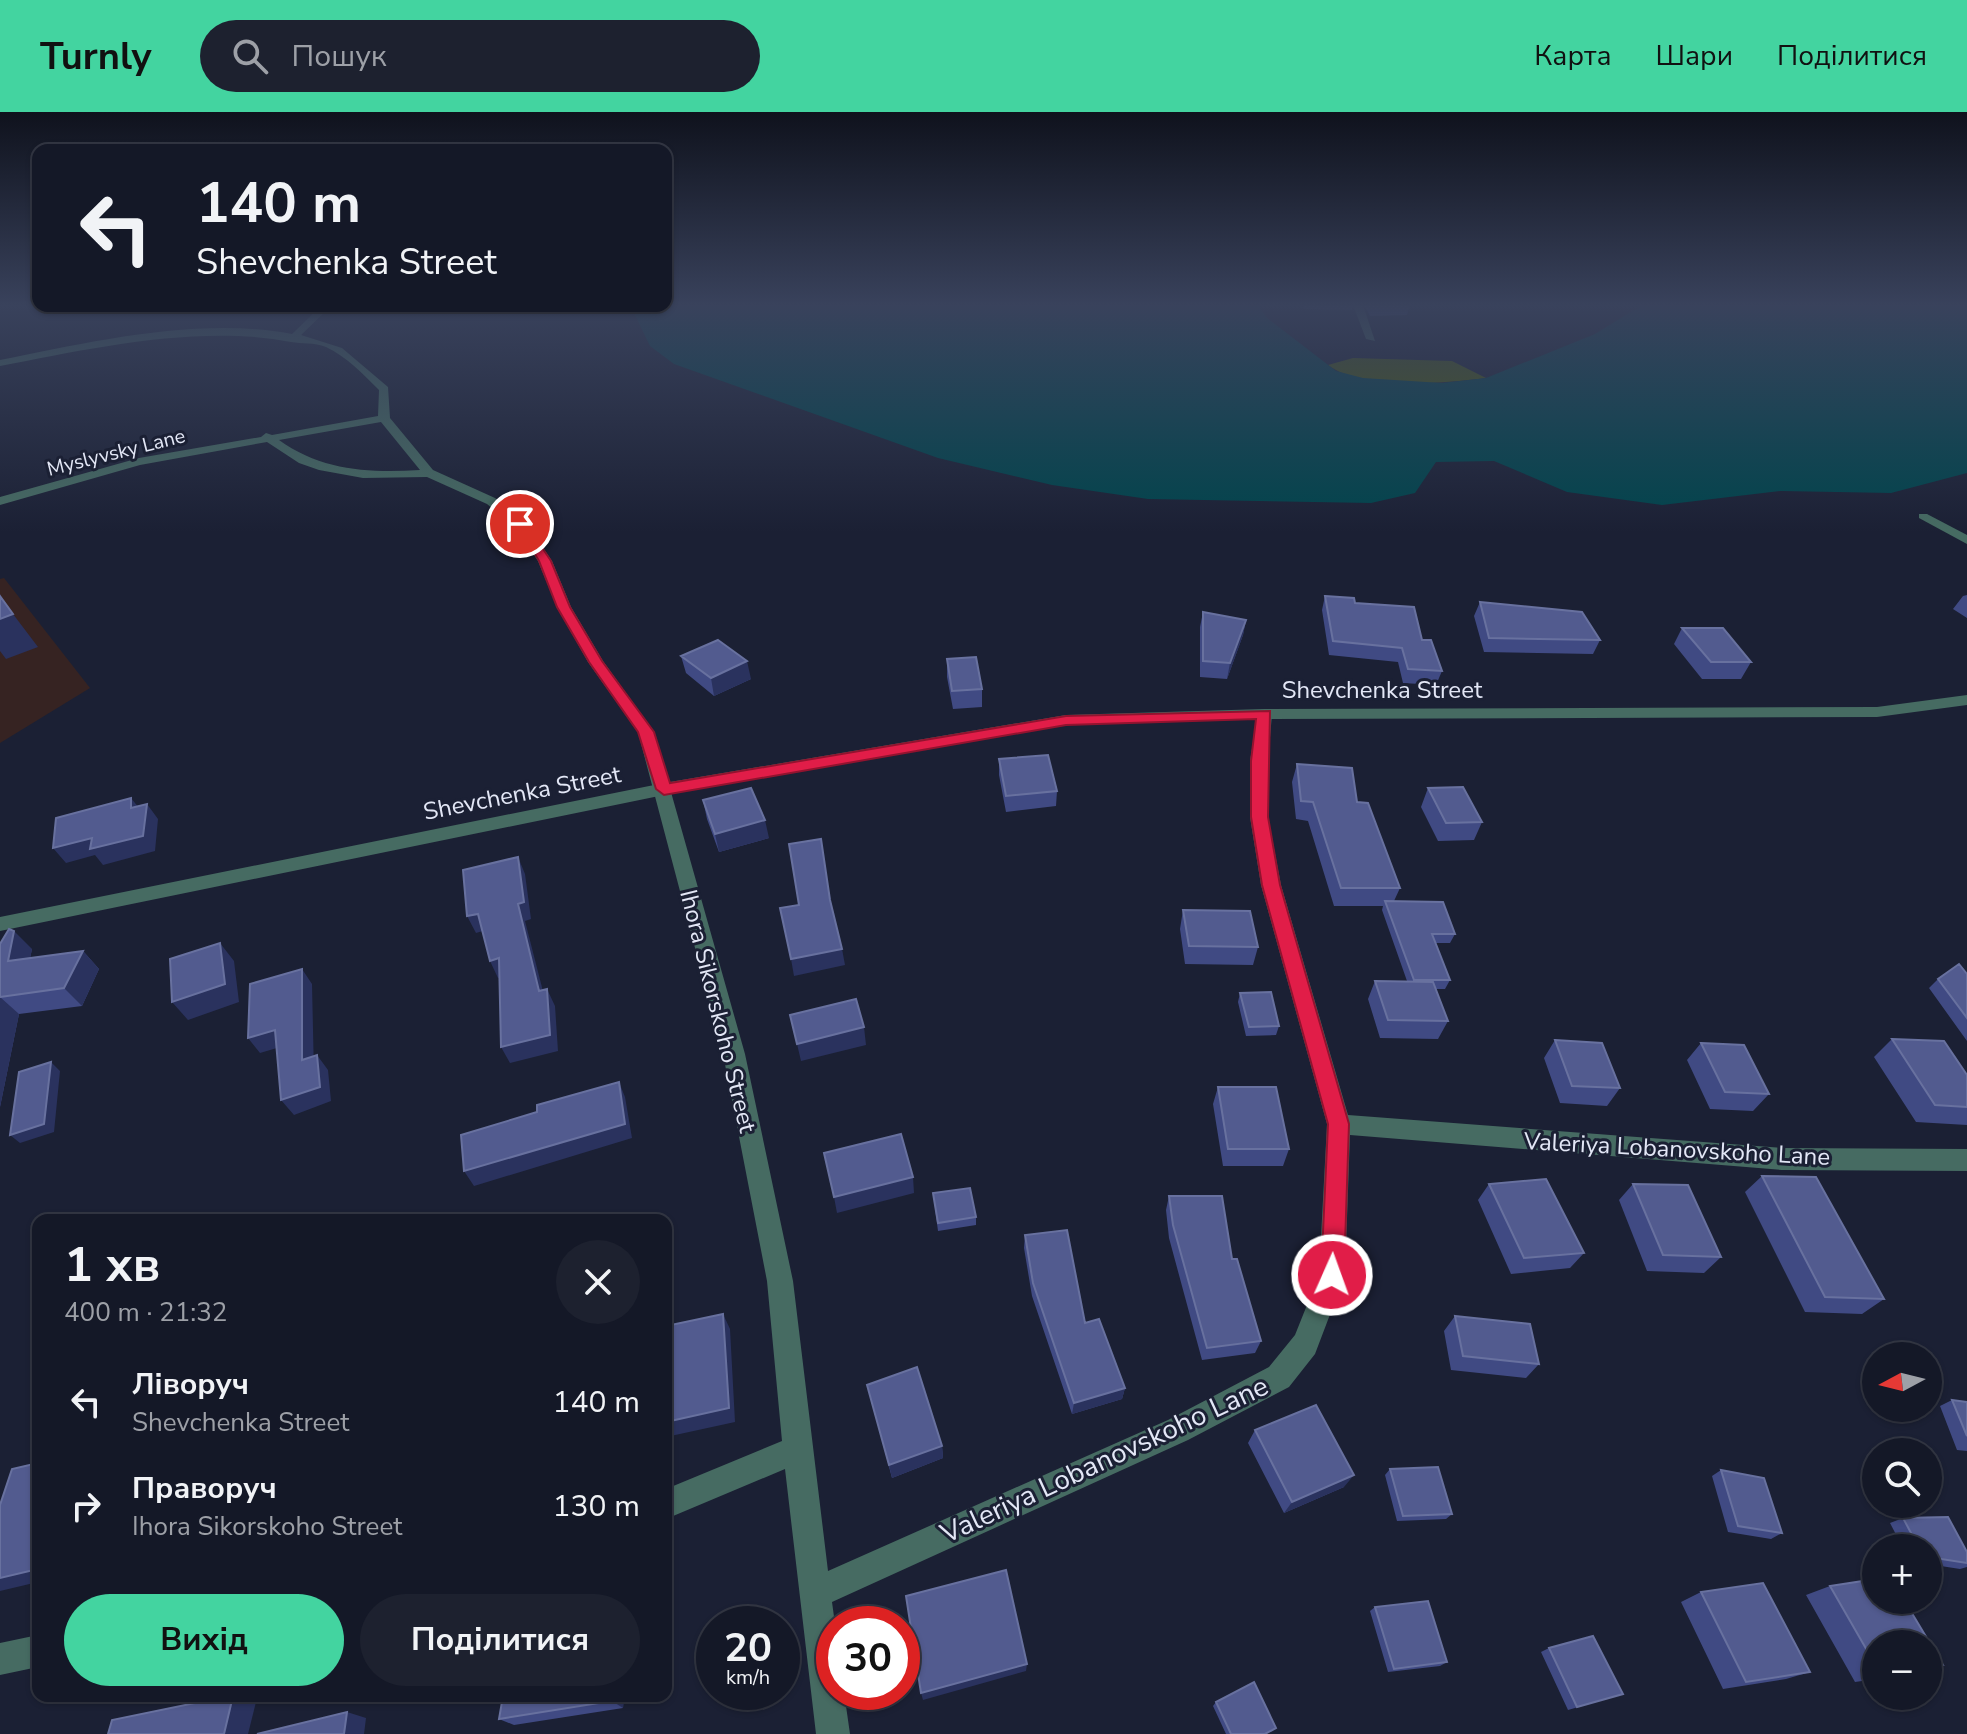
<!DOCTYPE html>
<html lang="uk">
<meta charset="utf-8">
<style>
body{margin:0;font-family:"Nunito Sans",sans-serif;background:#1d212f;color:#f1f3f6;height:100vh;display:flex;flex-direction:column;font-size:30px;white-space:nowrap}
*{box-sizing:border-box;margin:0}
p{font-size:26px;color:#9da0a7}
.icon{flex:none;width:44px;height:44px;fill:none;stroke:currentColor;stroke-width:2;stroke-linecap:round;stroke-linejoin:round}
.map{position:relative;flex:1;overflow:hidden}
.panel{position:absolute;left:32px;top:1102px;width:640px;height:488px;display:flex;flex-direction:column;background:#141827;border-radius:16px;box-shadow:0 2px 6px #0004,0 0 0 2px #333744}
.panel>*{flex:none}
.hud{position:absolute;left:32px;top:32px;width:640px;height:168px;border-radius:16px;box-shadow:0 2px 6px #0004,0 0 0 2px #333744;background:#141827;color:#f1f3f6;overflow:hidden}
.needle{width:52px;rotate:263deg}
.fabs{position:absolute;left:1862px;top:1230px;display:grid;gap:16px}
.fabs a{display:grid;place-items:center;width:80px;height:80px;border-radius:50%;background:#141827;box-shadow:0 2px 6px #0004,0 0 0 2px #333744;font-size:40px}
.speed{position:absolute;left:696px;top:1494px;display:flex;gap:16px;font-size:40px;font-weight:700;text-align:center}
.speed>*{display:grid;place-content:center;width:104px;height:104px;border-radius:50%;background:#141827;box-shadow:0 2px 6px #0004,0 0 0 2px #333744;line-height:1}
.speed small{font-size:20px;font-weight:400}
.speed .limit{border:12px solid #d22;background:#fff;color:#111}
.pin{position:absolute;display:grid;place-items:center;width:68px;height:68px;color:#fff;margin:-34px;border:4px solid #fff;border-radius:50%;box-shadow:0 2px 8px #0007}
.me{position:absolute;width:88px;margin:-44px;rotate:2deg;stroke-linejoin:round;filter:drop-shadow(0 0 6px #0008)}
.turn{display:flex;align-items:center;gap:28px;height:168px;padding:0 32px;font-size:36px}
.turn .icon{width:104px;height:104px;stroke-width:2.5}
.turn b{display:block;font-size:56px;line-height:68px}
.round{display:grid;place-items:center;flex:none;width:84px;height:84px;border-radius:42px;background:#1d212f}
.headline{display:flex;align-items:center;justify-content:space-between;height:136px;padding:0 32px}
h1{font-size:48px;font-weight:700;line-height:60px}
.action{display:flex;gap:16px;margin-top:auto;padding:16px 32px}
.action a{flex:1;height:92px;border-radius:48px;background:#43d4a0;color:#111;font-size:32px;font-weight:700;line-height:92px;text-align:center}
.action a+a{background:#1d212f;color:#f1f3f6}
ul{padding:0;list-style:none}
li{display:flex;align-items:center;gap:24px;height:104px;padding:0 32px}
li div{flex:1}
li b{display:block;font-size:30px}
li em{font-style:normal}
header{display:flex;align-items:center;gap:48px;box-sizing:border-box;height:112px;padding:0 40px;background:#43d4a0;color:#111}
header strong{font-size:38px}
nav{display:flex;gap:44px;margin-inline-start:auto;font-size:28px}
.search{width:560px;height:72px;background:#1d212f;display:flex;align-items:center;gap:20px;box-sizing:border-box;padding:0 28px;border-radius:44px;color:#9da0a7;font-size:30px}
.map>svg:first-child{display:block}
.industrial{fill:#362322}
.forest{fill:#4b5c0b}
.water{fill:#00444c}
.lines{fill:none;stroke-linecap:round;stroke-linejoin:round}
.service{fill:#466b62;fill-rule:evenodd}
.minor{fill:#466b62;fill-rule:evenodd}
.tertiary{fill:#466b62;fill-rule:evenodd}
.wall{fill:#404a83}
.shaded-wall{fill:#2a325e}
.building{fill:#525b8f;stroke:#68719f;stroke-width:2}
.route{fill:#e11d48;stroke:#92132f;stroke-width:2}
.labels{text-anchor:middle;stroke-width:6;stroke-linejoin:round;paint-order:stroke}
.far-street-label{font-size:20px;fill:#e3e7f6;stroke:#1b2034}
.street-label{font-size:24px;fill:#e3e7f6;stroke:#1b2034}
.near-street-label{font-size:28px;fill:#e3e7f6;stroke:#1b2034}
</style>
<header>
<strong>Turnly</strong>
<div class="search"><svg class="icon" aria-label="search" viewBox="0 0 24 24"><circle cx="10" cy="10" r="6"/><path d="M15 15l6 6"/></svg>Пошук</div>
<nav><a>Карта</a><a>Шари</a><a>Поділитися</a></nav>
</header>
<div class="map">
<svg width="1967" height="1622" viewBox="0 0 1967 1622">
<rect width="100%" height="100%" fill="#1b2034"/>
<path class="industrial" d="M4 466 90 576 0 631V467Z"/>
<path class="forest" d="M1353 246 1452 249 1486 266C1445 271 1362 279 1328 253Z"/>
<path class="water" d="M666 193H1258L1267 206 1336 259 1363 266 1442 271 1486 266 1595 222 1642 193H1967V361L1891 381 1781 379 1662 393 1567 380 1494 349 1436 350 1415 381 1371 391 1148 387 1052 373 938 346 674 252 650 234 635 203 642 194Z"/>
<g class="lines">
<path class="service" d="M1919 402H1927L1967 423V432L1919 406Z"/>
<path class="minor" d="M1353 193H1363L1375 229 1366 227Z
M321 194H331L301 223 342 236 388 275 390 306 433 358 495 386 525 409 552 449 571 495 603 549 654 620 745 942 793 1169 828 1459 1168 1308 1269 1255 1295 1223 1319 1163 1327 1012 1261 773 1250 705V649L1258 599H1270L1272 602 1268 649V705L1281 773 1348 1003 1782 1036 1967 1037V1059L1782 1058 1350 1023 1345 1163 1315 1242 1289 1275 1188 1328 832 1490 835 1512 834 1580H844L850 1622H816L785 1357 666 1407V1377L782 1329 767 1169 723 942 638 620 588 550 557 495 538 449 515 415 487 392 427 365 363 366 319 358 299 351 267 330 140 353 0 393V385L139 346 261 325 266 321 272 323 378 304 379 278C363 262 347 245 326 235 314 230 302 232 291 230 200 212 92 236 0 254V248C89 230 201 204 292 222ZM381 310 420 358C370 361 322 359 279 328Z
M38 1523V1555L0 1563V1531Z"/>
<path class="tertiary" d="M1967 583V593L1877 605 1264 607 1066 613 664 683 0 819V805L664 671 1066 603 1264 597 1877 595Z"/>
</g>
<path class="wall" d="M1303 193H1353L1352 198 1304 197Z
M1364 193H1410L1407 203 1370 204Z
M1967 483V506L1953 497 1963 484Z
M1325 484 1355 491 1422 528 1442 559 1436 573 1403 571 1398 550 1329 543 1322 498Z
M1480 490 1600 528 1593 542 1484 540 1474 504Z
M1203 500 1246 508 1243 523 1227 567 1200 565V515Z
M1682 516 1751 550 1741 567H1702L1674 532Z
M681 544 751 567 714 584 686 561Z
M947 547 982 577V595L953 597 947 565Z
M999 647 1057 679 1056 694 1006 700 999 663Z
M1297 652 1357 690 1400 776 1394 789 1455 822 1450 831H1435L1450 868 1445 877H1436L1448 909 1438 927 1380 926 1368 887 1375 869H1407L1382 798 1383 794H1334L1308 709 1296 707 1292 670Z
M1428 676 1482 710 1474 728 1438 729 1421 695Z
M703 688 769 726 719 740 707 707Z
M1183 798 1258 835 1253 853 1185 852 1180 817Z
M0 832 32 837 30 846 83 839 99 857 82 894 19 902 0 995Z
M1967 862V929L1929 876 1938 867Z
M1240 881 1279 914 1276 923 1246 924 1238 890Z
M1892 927 1967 963V1013L1916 1010 1874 945Z
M1555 928 1620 976 1607 994 1560 991 1544 946Z
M1701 931 1769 982 1753 999 1710 997 1687 948Z
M1218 975 1289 1037 1283 1054H1223L1213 992Z
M1762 1064 1884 1187 1862 1202 1805 1200 1745 1080Z
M1489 1072 1584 1141 1570 1156 1511 1162 1478 1088Z
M1633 1072 1721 1145 1704 1161 1647 1159 1619 1088Z
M933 1081 976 1105V1113L938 1119Z
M1169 1084 1232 1147 1261 1229 1255 1241 1202 1248 1169 1126 1166 1098Z
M1025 1123 1085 1211 1125 1276 1122 1287 1072 1302 1032 1184 1024 1136Z
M1455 1204 1539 1252 1526 1266 1451 1258 1444 1219Z
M867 1273 942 1334 943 1346 892 1366Z
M1952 1288 1967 1290V1339L1957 1338 1940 1294Z
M1255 1318 1344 1375 1284 1401 1248 1331Z
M1390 1357 1452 1402 1446 1407 1397 1409 1385 1363Z
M1721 1358 1782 1421 1771 1427 1728 1420 1712 1364Z
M1903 1406 1967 1440V1455L1960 1457 1928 1452V1436H1903L1890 1411Z
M1876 1467V1488H1904L1943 1553 1928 1557V1532H1876V1567L1855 1570 1806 1483 1830 1474Z
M1701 1480 1810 1560 1786 1567 1723 1577 1681 1490Z
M1375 1495 1447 1550 1440 1554 1388 1560 1370 1499Z
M1549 1536 1613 1585 1568 1598 1541 1540Z
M503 1584H624L623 1596 514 1613 499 1607Z
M1216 1590 1266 1622H1226L1213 1594Z"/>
<path class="shaded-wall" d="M13 502 38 535 6 547 0 539V507Z
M1246 508 1243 523 1227 567 1230 551Z
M747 549 751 567 714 584 711 566Z
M131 686 143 701 131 696Z
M147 692 158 707 155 739 103 753 95 743 66 751 53 736Z
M765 708 769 726 719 740 715 722Z
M518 745 525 762 531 807 525 809 547 895 539 879 518 792Z
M478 802 486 818 476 821 467 804Z
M14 819 32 837 26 867 8 849Z
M220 831 234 849 239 890 188 908 172 890Z
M842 837 845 853 794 864 791 847Z
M83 839 99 857 82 894 64 876Z
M499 846 508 863 498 866 490 849Z
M302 857 312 872 314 963 302 948Z
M547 877 555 894 558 939 510 951 501 935Z
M0 885 19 902 0 995Z
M864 915 866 933 801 949 797 932Z
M275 918 287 933 260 941 248 926Z
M317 943 328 958 331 989 294 1003 281 988Z
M51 950 60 959 54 1020 20 1031 10 1023Z
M619 970 625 985 632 1026 474 1074 464 1059Z
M913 1065 914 1081 837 1101 834 1085Z
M723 1202 730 1217 735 1310 666 1325V1310Z
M1125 1276 1122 1287 1072 1302 1074 1291Z
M942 1334 943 1346 892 1366 889 1353Z
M1354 1363 1344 1375 1284 1401 1292 1390Z
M38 1457V1470L0 1479V1466Z
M1027 1552 1026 1559 923 1588 921 1581Z
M233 1584 256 1590 248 1622H224Z
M612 1584H624L623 1596 612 1589Z
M347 1600 366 1606 364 1622H344Z"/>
<path class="building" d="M0 484 13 502 0 507Z
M1325 484 1354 486 1355 491 1414 495 1422 528H1431L1442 559 1408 557 1402 536 1333 529Z
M1480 490 1582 500 1600 528 1489 526Z
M1203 500 1246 508 1230 551 1203 549Z
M1682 516H1723L1751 550H1711Z
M718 528 747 549 711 566 681 544Z
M976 545 982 577 952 579 947 547Z
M1048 643 1057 679 1006 684 999 647Z
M1297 652 1352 656 1357 690 1368 691 1400 776H1341L1313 690 1301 689Z
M1463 675 1482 710 1446 711 1428 676Z
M751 676 765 708 715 722 703 688Z
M131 686V696L147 692 143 724 90 737 92 726 53 736 56 706Z
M821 727 830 788 842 837 791 847 780 796 799 793 789 732Z
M518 745 524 790 518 792 539 879 547 877 550 923 501 935 499 846 490 849 478 802 467 804 463 758Z
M1385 789 1443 790 1455 822H1432L1450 868H1414Z
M1183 798 1250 799 1258 835 1189 834Z
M9 817 14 819 8 849 83 839 64 876 0 885V886V832Z
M220 831 225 872 172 890 170 847Z
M1959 852 1967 862V906L1938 867Z
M302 857V948L317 943 320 975 281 988 275 918 248 926 250 872Z
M1375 869 1433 870 1448 909 1388 908Z
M1271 880 1279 914 1249 915 1240 881Z
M856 887 864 915 797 932 790 903Z
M1892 927 1944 929 1967 963V995L1935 993Z
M1555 928 1602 931 1620 976 1572 974Z
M1701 931 1744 933 1769 982 1725 980Z
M51 950 44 1012 10 1023 19 960Z
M619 970 625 1012 464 1059 461 1023 537 1000V993Z
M1218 975H1276L1289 1037H1228Z
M901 1022 913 1065 834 1085 824 1041Z
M1762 1064 1816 1065 1884 1187 1825 1185Z
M1546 1067 1584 1141 1524 1146 1489 1072Z
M1633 1072 1688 1073 1721 1145 1663 1143Z
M970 1076 976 1105 938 1111 933 1081Z
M1169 1084H1222L1232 1147H1237L1261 1229 1207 1236 1173 1113Z
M1067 1118 1085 1211 1099 1207 1125 1276 1074 1291 1033 1171 1025 1123Z
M723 1202 729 1296 666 1310V1214Z
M1455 1204 1530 1212 1539 1252 1463 1244Z
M917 1255 942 1334 889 1353 867 1273Z
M1952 1288 1967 1290V1324Z
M1316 1293 1354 1363 1292 1390 1255 1318Z
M38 1351V1457L0 1466V1393L12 1357Z
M1438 1355 1452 1402 1403 1404 1390 1357Z
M1721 1358 1764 1366 1782 1421 1738 1414Z
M1948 1405 1967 1440V1451L1928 1445V1436H1919L1903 1406Z
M1006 1458 1027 1552 921 1581 906 1484Z
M1876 1467V1488H1904L1943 1553 1928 1555V1532H1876V1554L1830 1474Z
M1763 1471 1810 1560 1746 1570 1701 1480Z
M1428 1489 1447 1550 1394 1557 1375 1495Z
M1593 1524 1623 1582 1577 1595 1549 1536Z
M1254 1570 1276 1616 1265 1622H1231L1216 1590Z
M229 1584H233L224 1622H108L112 1608Z
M503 1584H612V1589L499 1607Z
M347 1600 344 1622H257Z"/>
<linearGradient id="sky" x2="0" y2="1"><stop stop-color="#0f121d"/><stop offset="0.46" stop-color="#39425c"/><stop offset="1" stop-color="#39425c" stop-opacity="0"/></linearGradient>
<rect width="1967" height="420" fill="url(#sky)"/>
<path class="route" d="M516 410H525L551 449 570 495 602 549 654 620 670 671 1066 604 1270 599 1268 705 1280 773 1349 1012 1344 1163 1341 1171 1332 1175 1324 1171 1321 1163 1328 1012 1262 773 1251 705V649L1256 607 1066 613 664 683 656 677 638 620 589 550 557 495 539 449Z"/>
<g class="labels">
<g class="far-street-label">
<text transform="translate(116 340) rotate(-14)" y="7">Myslyvsky Lane</text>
</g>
<g class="street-label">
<text x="1382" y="586">Shevchenka Street</text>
<text transform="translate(522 681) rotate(-11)" y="8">Shevchenka Street</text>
<text transform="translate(718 899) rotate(76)" y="8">Ihora Sikorskoho Street</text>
<text transform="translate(1677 1037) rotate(3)" y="8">Valeriya Lobanovskoho Lane</text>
</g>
<g class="near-street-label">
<text transform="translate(1104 1347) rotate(-25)" y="10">Valeriya Lobanovskoho Lane</text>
</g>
</g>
</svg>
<div class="fabs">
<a><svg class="needle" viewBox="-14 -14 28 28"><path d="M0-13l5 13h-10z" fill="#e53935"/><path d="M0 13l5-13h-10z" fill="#9da0a7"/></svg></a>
<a><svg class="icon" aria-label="search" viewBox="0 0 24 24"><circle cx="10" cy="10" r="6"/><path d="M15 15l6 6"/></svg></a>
<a>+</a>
<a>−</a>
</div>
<div class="speed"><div>20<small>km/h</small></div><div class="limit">30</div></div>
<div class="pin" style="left:520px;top:412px;background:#d93025"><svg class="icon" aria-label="arrive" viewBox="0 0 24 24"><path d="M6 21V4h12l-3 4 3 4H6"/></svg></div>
<svg class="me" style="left:1332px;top:1163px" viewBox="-20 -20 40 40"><circle r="17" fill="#e11d48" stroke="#fff" stroke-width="3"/><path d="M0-11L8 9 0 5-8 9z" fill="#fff"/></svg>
<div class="hud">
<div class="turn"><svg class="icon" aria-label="left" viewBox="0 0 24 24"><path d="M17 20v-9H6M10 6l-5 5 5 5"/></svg><div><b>140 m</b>Shevchenka Street</div></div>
</div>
<section class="panel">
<div class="headline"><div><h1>1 хв</h1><p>400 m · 21:32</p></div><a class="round"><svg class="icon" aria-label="close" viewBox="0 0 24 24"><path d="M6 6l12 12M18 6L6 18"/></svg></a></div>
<ul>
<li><svg class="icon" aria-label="left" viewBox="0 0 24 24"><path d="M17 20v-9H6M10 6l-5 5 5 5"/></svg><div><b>Ліворуч</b><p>Shevchenka Street</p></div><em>140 m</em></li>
<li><svg class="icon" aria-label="right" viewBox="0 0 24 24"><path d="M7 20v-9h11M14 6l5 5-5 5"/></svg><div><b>Праворуч</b><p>Ihora Sikorskoho Street</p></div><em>130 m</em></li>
</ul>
<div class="action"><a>Вихід</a><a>Поділитися</a></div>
</section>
</div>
